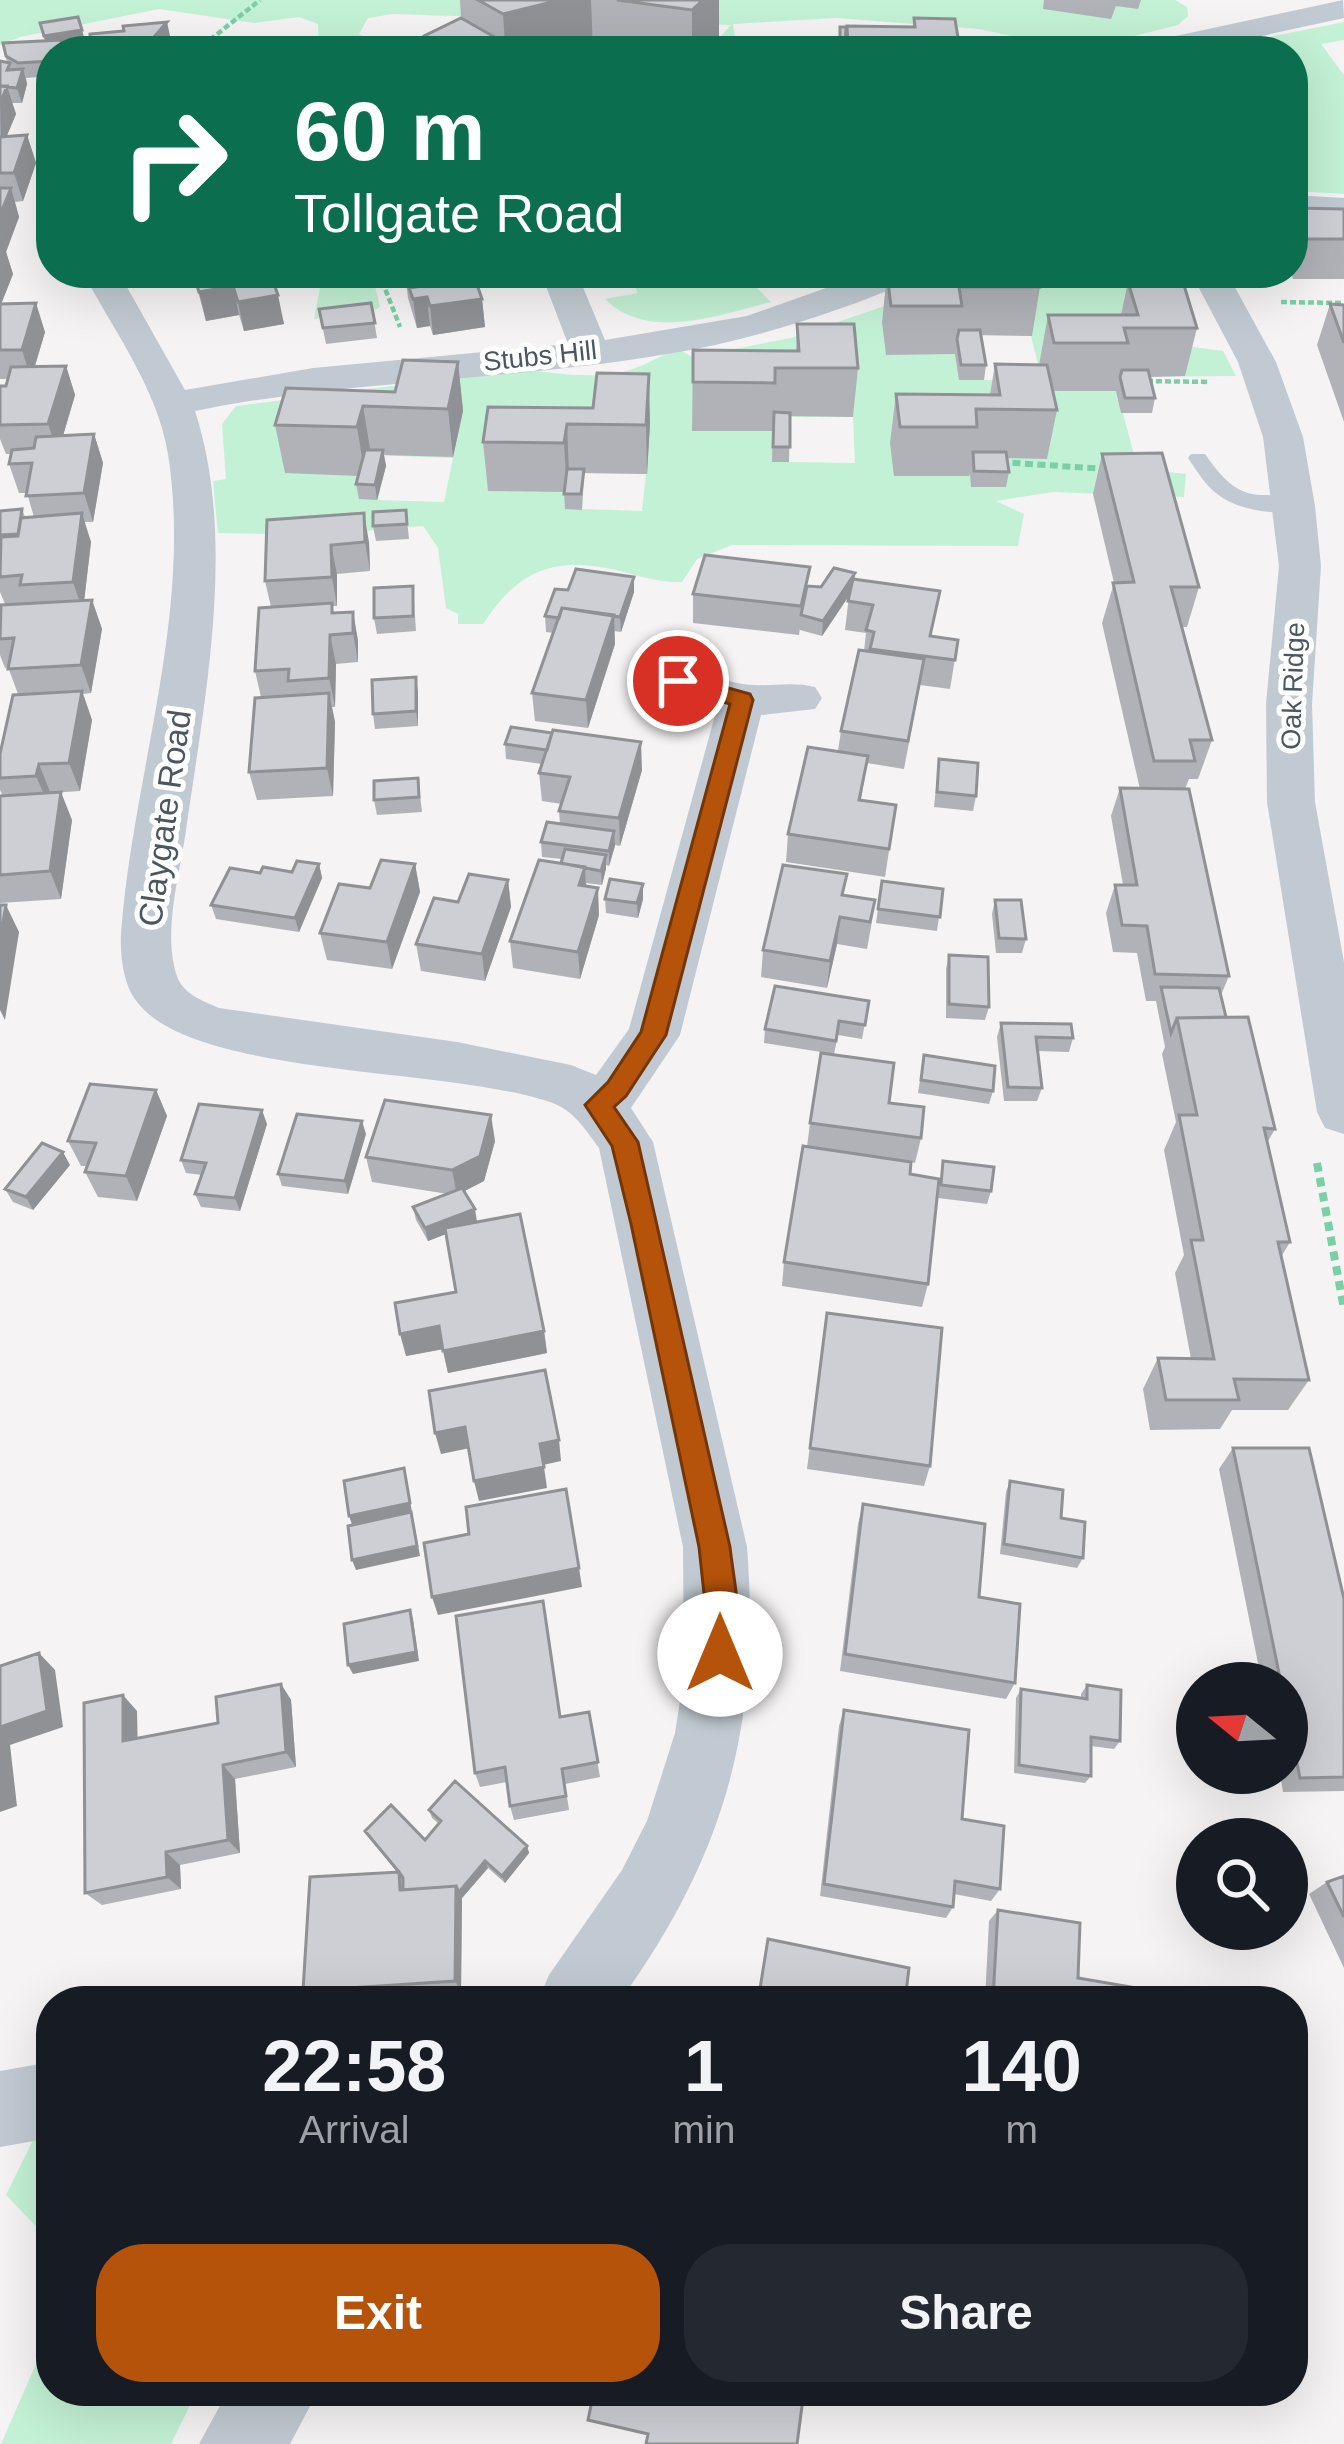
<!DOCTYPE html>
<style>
body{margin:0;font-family:Arial,sans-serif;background:#242831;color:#f1f3f6;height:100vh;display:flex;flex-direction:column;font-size:45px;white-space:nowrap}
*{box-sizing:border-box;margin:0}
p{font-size:39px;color:#9ea1a6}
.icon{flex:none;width:66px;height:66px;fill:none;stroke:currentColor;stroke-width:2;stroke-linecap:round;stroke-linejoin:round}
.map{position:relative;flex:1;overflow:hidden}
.side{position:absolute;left:36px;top:1986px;width:1272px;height:420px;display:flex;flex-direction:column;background:#171b24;border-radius:48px;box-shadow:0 12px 48px #0002}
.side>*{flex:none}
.guide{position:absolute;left:36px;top:36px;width:1272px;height:252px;border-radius:48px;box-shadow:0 12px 48px #0002;background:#0b6e4f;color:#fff;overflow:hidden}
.needle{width:78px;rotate:288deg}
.tools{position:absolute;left:1176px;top:1662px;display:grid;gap:24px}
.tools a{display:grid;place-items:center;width:132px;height:132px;border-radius:50%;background:#171b24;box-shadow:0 12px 48px #0002;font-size:60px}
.pin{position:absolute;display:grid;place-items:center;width:102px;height:102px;color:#fff;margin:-51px;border:6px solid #fff;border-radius:50%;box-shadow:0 3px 12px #0007}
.me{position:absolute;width:132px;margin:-66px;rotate:0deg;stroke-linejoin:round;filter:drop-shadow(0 0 9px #0008)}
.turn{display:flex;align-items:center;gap:42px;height:252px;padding:0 60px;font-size:54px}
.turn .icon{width:156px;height:156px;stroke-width:2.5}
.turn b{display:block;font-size:84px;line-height:102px}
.eta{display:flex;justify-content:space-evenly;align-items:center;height:204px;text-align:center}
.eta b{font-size:72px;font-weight:700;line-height:84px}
.button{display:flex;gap:24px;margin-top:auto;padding:24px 60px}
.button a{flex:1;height:138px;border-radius:48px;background:#b45309;color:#fff;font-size:48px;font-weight:700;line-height:138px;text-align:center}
.button a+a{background:#242831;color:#f1f3f6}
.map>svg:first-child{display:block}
.green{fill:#c3f1d5;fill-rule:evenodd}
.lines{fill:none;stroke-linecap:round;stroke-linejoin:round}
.path-far2{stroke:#7ad0a6;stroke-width:4.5;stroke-dasharray:6 3;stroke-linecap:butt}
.path-far1{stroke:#7ad0a6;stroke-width:6;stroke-dasharray:8 4.5;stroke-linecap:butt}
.path{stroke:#7ad0a6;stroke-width:8;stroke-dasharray:9 6;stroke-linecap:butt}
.service{fill:#c1cad2;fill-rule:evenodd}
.minor{fill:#c1cad2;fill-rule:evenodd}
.wall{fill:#b0b2b7}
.shaded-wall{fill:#909195}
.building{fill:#cdcfd5;stroke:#909195;stroke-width:3}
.route{fill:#b45309;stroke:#753606;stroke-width:3}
.labels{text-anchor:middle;stroke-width:10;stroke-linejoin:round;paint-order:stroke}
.far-street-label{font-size:27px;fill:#4a5661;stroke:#fff}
.street-label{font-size:33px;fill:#4a5661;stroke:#fff}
</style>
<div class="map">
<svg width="1344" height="2444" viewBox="0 0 1344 2444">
<rect width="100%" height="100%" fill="#f5f3f3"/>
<path class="green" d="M0 0H1175L1187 7 1188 16 1178 25 1095 46 1067 48 979 29 836 18 733 24 737 51H707L731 25 393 14 368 18 359 34 388 51H324L319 48 318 24 299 17 254 23 159 9 20 37 0 45Z
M1344 22V40L1321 44 1344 75V194L1293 191V51H1199Z
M323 273H372L380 307 370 313 314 319Z
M628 273H742L771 302C719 315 648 342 605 299L638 293Z
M981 273H1148L1186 346 1223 351 1236 376 1113 377 1138 469 1186 474 1184 497 1053 492 996 501 1024 514 1018 546 732 545 697 559 682 582C651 583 629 571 600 567 543 558 513 579 483 624H458V614L446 608 438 548 423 526 318 535 218 533 213 481 226 479 222 424 236 406 524 369C559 374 604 381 638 367 655 361 662 353 681 350L692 357 791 338ZM953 335 1031 336 1042 380H984L978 345ZM773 417H853L855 463 789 462V428L773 427ZM371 455 453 458 444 502 378 500 386 466ZM569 473 646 474 642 511 582 509 584 484Z
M33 2140 51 2141V2391H197L171 2444H1L36 2364 49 2240 6 2195Z"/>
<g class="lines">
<path class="path-far2" d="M196 51 260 0
M379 273 400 327
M1281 302 1344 303
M1147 381 1210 382"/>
<path class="path-far1" d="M1000 462 1105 469"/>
<path class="path" d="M1317 1163 1344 1309"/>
<path class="service" d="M923 33 995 47 1002 51H972L918 40V34Z
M1191 454H1205C1250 520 1265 479 1304 506 1286 519 1238 510 1220 496 1206 487 1197 471 1188 458Z"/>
<path class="minor" d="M1343 0 1344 18 1192 51H1132L1148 42Z
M1293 195 1344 198V218L1293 215Z
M83 273H119L185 390 313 368 568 344 541 273H577L605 340 747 316 868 273H917L912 281C832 314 753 340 667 354 511 381 351 379 195 411 237 540 205 697 186 830 180 874 162 932 177 976 183 994 203 1001 219 1008L457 1042 571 1065 596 1075 629 1029 717 708 662 692 655 681 662 670C688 663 711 677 737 683 763 689 789 680 815 687L822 698 815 709 761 715 680 1035 631 1108 653 1142 747 1547C761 1725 725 1855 620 2001H538L549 1975 622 1870 647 1821 675 1733 684 1675 683 1547 599 1148C587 1132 575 1112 555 1104 455 1066 196 1079 137 1002 123 985 120 955 121 933 133 774 193 615 168 454 158 390 113 329 83 273Z
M1191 273H1227L1276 362 1303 437 1315 506 1321 566 1312 704 1315 802 1344 962V1134L1325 1128 1317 1112 1267 802 1266 704 1279 566 1263 437 1238 362Z
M51 2062V2138L0 2147V2071Z
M228 2391H318L290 2444H199Z"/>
</g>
<path class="wall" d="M460 0H719V40L707 51H405L461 18Z
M1044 0H1141L1138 9 1116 6 1111 19 1043 9Z
M914 18 974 51H839L840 27 913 26Z
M40 23 86 44 51 51V76L26 78 27 84 22 103H12L16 114 6 137 27 135 36 163 23 201 15 202 19 217 6 252 13 274 1 304 45 332 35 366H66L75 395 63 435 94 434 103 463 93 522H84L91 542 84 600H92L102 629 91 693 83 694 92 720 80 791 50 793 72 820 61 899 0 903V796H3L0 790V754L18 694 8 667 5 668 0 655V609L5 604 0 592V511L22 509 25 517H34L27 493H19L9 464 11 454H6L0 439V386H6L8 379H0V61L7 63 3 43 45 41Z
M1293 105 1301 118 1293 146Z
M1294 208 1344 209V279H1293L1291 273H1293Z
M193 273H270L284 324 244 331 239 315 206 321Z
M400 273H473L482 299 485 327 433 335 430 326 417 328 408 298 406 281 403 282Z
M970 273H1038L1040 287 1032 336 981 335 986 365 984 380H959L955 354 886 355 882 322 887 274Z
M1128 282 1197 328 1185 376 1150 377 1155 398 1152 413H1121L1116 391H1053L1057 410 1047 459 1007 458 1009 472 1006 487H971L970 474 969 476H894L890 443 896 394 990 395 995 364 1039 365 1048 315H1121Z
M371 303 377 338 326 344 319 309Z
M1330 304 1344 305V422L1317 345Z
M797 324 858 368 853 417 790 416 789 462H772L773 416V431H692L693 350 796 351Z
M458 362 463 411 453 457 384 455 386 466 377 500 359 499 356 484 358 476 285 473 275 425 395 392Z
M488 407 650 423 647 474 584 473 582 510 565 509 564 492 488 491 483 442Z
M1102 454 1199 587 1187 627H1182L1212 740 1198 779H1189L1185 789 1229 976 1221 995 1226 1017 1275 1129 1267 1143 1290 1242 1281 1257 1309 1380 1288 1410H1232L1220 1429 1150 1430 1143 1389 1158 1358 1191 1359 1175 1273 1184 1255 1164 1150 1176 1122 1162 1054 1165 1047 1156 1001H1146L1137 953 1113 952 1106 913 1115 885H1123L1111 816 1120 788 1140 789 1102 623 1114 583 1093 494Z
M406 510 409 539 376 541 373 526Z
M267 520 369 542 370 571 337 574V606H332L334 613 353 612 358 641V662L336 664 335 707H332L335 722 333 796 257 800 249 772 261 697 255 671 271 607 265 581Z
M855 573V579L932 636 958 640 950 689 920 685 904 769 867 763 861 800 896 805 885 877 786 862 788 834 838 751 841 731 864 651 866 633 845 630 849 596 822 636 800 630V628L799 635 693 623V594L808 586 821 587Z
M634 577V592L621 632 614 631 615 644 588 728 535 721 532 693 554 633 546 632 545 616 568 590Z
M413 586 416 631 377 634 374 618Z
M416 677 418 726 375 729 373 714Z
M511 727 642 770 620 846 615 845 609 866 606 865 602 885 586 883 599 915 580 979 513 968 510 941 562 859 542 857 541 842 560 824 559 811 562 804 542 801 539 773 542 764 506 759 505 744Z
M939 759 976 796 973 811 934 807Z
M418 778 422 812 377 815 374 800Z
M319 864 322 878 299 932 216 919 211 905 260 873 292 872Z
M415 864 420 892 392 969 327 960 320 933 370 888Z
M508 880 511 907 485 981 421 971 416 944 458 902Z
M882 881 943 889 937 931 876 923Z
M643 884V899L638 918 606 913 605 899Z
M844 895 875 900 871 927 867 949 837 944 827 988 761 977 763 950Z
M995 900 1026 939 1022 953H996L992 914Z
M949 955 989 1007 985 1020 946 1018V969Z
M869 1001 862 1039 838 1035 834 1054 764 1043 765 1029Z
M1001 1023 1073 1038 1069 1052 1037 1051 1042 1088 1037 1101H1004L997 1037Z
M924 1055 993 1091 989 1104 918 1093Z
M156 1090 167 1116 137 1201 98 1197 85 1172 87 1166H81L68 1141Z
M889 1103 921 1138 915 1163 911 1162 910 1174 928 1284 922 1307 782 1286 784 1262 807 1147 810 1123Z
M267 1124 240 1211 201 1207 195 1194 202 1175 186 1173 181 1160Z
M366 1134 348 1194 282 1186 278 1174Z
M495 1141 484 1181 464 1191 477 1222 544 1331 547 1353 448 1373 443 1349 406 1356 456 1292 446 1234 428 1241 416 1220 413 1207 448 1194 372 1182 366 1157Z
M943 1161 991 1191 987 1204 938 1198Z
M70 1165 33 1210 13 1202 5 1189Z
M827 1313 930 1466 924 1486 807 1469Z
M1233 1448 1344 1599V1791L1283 1792 1280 1773H1287V1683H1262L1219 1469Z
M1010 1481 1061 1518 1083 1558 1077 1568 1000 1554 1006 1492Z
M863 1504 979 1597 1015 1683 1006 1699 840 1671 858 1524Z
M281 1684 291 1700 296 1767 235 1779 240 1853 180 1865 181 1889 102 1905 85 1893 137 1711V1738L218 1723Z
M1087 1685 1120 1741 1114 1749 1091 1746V1776L1085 1783 1014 1773 1016 1698 1021 1689 1081 1698V1694Z
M844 1710 962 1819 1000 1889 991 1901 954 1894 953 1907 946 1918 820 1896 839 1726Z
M589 1712 600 1777 565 1784 569 1810 514 1820 510 1806 507 1782 480 1787 475 1773 561 1717Z
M429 1810 527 1846 529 1853 505 1883 488 1868 462 1898 461 1991 314 2000 303 1991 397 1872 365 1831 425 1840 439 1824 432 1818Z
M1344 1876V1968L1309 1894 1327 1882Z
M998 1910 1078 1978 1132 2001H985L989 1921Z"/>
<path class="shaded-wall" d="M560 0H591L593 51H492L505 43 503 14Z
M703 0H719V40L707 51H692V10Z
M167 22 170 36 157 51H116Z
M82 30 86 44 48 50 44 36Z
M23 69 27 84 22 103 17 88Z
M7 86 16 114 1 150 0 104Z
M27 135 36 163 23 201 14 173Z
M11 188 19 217 6 252 13 274 0 307V215Z
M286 273H317L318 281 288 287Z
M420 277 422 298 427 297 430 326 417 328 413 299 409 288 411 308 408 279Z
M233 286 239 315 206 321 199 292Z
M278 295 284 324 244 331 238 302Z
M482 299 485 327 433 335 430 306Z
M36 303 45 332 31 379 22 350Z
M458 362 463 411 453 457 448 409Z
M66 366 75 395 58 453 48 424Z
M649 374 650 423 647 474 646 425Z
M363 406 371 455 365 476 357 427Z
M567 424 569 473 567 492 564 443Z
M94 434 103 463 93 522 84 493Z
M383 450 386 466 377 500 375 485Z
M82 513 91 542 83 611 73 582Z
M364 513 369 542 370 571 365 542Z
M331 545 337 574V606L332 577Z
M855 573 854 588 822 636 823 621Z
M634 577V592L621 632 620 617Z
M92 600 102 629 91 693 81 665Z
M353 612 358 641V662L353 633Z
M614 615 615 644 588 728 586 700Z
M330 635 336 664 335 707 329 678Z
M416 677 418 692V726L416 711Z
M82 691 92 720 80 791 69 763Z
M329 693 335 722 333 796 327 768Z
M641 742 642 770 620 846 619 818Z
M39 764 50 792 48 804 36 776Z
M61 792 72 820 61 899 50 871Z
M614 831 615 846 609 866V851Z
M606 855V869L602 885 601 871Z
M319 864 322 878 299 932 295 918Z
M415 864 420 892 392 969 387 942Z
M585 867 586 894 579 885Z
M508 880 511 907 485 981 482 954Z
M643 884V899L638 918 637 903Z
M598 888 599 915 580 979 578 952Z
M6 905 19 932 5 1020 0 1010V940Z
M840 917 837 944 827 988 830 961Z
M156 1090 167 1116 137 1201 126 1176Z
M262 1110 267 1124 240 1211 235 1198Z
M491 1115 495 1141 484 1181 457 1195 452 1170Z
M362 1121 366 1134 348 1194 345 1181Z
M63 1152 70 1165 33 1210 26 1197Z
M475 1209 477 1222 428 1241 425 1228Z
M439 1326 444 1349 406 1356 400 1334Z
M544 1331 547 1353 448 1373 443 1351Z
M465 1427 470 1448 441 1454 435 1433Z
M559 1440 561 1461 543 1465 540 1444Z
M544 1467 547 1488 479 1501 474 1481Z
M404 1468 420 1556 356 1570 352 1560 353 1527 349 1516Z
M579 1568 582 1587 438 1615 432 1597Z
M410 1610 413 1619 419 1661 353 1674 348 1665Z
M39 1653 55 1670 63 1727 10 1745 17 1806 0 1812V1727Z
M281 1684 291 1700 296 1767 286 1752Z
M123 1695 137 1711 138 1756 123 1741Z
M223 1765 235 1779 240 1853 228 1840Z
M527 1846 529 1853 505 1883 502 1876Z
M166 1852 180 1865 181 1889 167 1877Z
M485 1861 488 1868 462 1898 461 1991 455 1981 456 1886Z"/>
<path class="building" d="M478 0H560L503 14Z
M617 0H703L692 10Z
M78 17 82 30 44 36 40 23Z
M461 18 505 43 492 51H405L424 36Z
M914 18 955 19 959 44H973L974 51H861V48H848L847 26 915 27Z
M167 22 146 46 116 51H91L90 34 124 31 123 26Z
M840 27H846L845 51H840Z
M61 40 64 51H51V61L18 63 6 56 3 43Z
M243 40 259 51H212Z
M296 45 305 51H279Z
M0 61 10 63 7 70 23 69 17 88 0 86Z
M0 86H7L0 104Z
M1293 105 1301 118 1293 119Z
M27 135 14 173H0V137Z
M0 188H11L0 215Z
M1294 208 1344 209V239H1306Z
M193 273H270L278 295 238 302 233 286 199 292Z
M406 273H473L482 299 430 306 427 297 413 299 409 288 423 286 420 277 408 279Z
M979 273H1038L1040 287H959L962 306H891L887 274Z
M1128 282H1183L1197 328H1124L1128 343H1054L1048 315H1138Z
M36 303 22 350H0V304Z
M371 303 375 323 323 328 319 309Z
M1330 304 1344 305V343Z
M797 324H854L858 368H775V383L693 382V350L799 351Z
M959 330H980L986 365H961L957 339Z
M403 360 458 362 448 409 363 406 357 427 275 425 286 388 395 392Z
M995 364 1047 365 1057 410 976 409 977 427H900L896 394 1000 395Z
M66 366 48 424 0 425V386H6L11 367Z
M1122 370H1148L1155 398H1125L1120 377Z
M597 373 649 374 646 425 567 424 564 443 483 442 488 407 593 408Z
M774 412 790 413V447H773Z
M94 434 84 493 26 496 32 463 9 464 12 450 34 448 36 437Z
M365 450H383L375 485 356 484Z
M973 452H1006L1009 472 974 471Z
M1162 453 1199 587H1171L1212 740H1190L1195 761H1154L1113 583 1134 582 1102 454Z
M567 469H584L581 494H564Z
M22 509 18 534 0 535V511Z
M406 510 407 524 373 526V512Z
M82 513 73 582 20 585 22 575 0 577 1 537 18 536 21 518Z
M364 513 365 542 331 545 332 577 265 581 267 520Z
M705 555 810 567 801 606 693 594Z
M834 568 855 573 823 621 801 615 807 586 821 587Z
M576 569 634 577 620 617 562 608 559 618 545 616 555 589 568 590Z
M853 579 940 591 930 636 958 640 955 660 870 649 874 632 866 630 873 605 848 601Z
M413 586V616L374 618V588Z
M92 600 81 665 8 669 14 638 0 639 1 605Z
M332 603V613L353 612V633L330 635 329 678 288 681 289 669 255 671 259 608Z
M562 608 614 615 586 700 532 693Z
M859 650 924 659 908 741 841 731Z
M416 677V711L373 714 372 680Z
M82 691 69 763 39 764 36 776 0 778V754L13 695Z
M329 693 327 768 249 772 255 698Z
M511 727 552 733 547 750 505 744Z
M553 730 641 742 619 818 559 811 570 777 539 773Z
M808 747 868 756 859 800 896 805 889 849 788 834Z
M939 759 978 763 976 796 937 792Z
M418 778 419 797 374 800V781Z
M1120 788 1189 789 1229 976 1155 974 1147 926 1122 925 1115 885H1137Z
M61 792 50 871 0 875V796Z
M547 822 614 831 609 851 541 842Z
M565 849 606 855 601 871 561 863Z
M381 860 415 864 387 942 320 933 339 884 370 888Z
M539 860 585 867 579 885 598 888 578 952 510 941Z
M297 861 319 864 295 918 211 905 230 868 260 873 263 867 292 872Z
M783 865 847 874 842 895 875 900 870 922 840 917 830 961 763 950Z
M469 874 508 880 482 954 416 944 434 898 458 902Z
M610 879 643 884 637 903 605 899Z
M882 881 943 889 940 917 878 909Z
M995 900H1021L1026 939 999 938Z
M0 905H6L0 940Z
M949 955 988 957 989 1007 949 1004Z
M775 986 869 1001 865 1025 839 1021 836 1041 765 1029Z
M1161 987 1219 988 1226 1017 1177 1018 1171 1033Z
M1248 1017 1275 1129 1264 1128 1290 1242H1278L1309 1380 1234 1379 1239 1400H1166L1158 1358 1214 1359 1191 1240H1203L1179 1115H1197L1177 1018Z
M1001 1023 1071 1024 1073 1038 1036 1037 1042 1088 1008 1087Z
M821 1053 894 1063 889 1103 924 1107 921 1138 810 1123Z
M924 1055 995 1066 993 1091 921 1080Z
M90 1084 156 1090 126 1176 85 1172 96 1143 68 1141Z
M385 1100 491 1115 480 1156 452 1170 366 1157Z
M199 1104 262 1110 235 1198 195 1194 206 1163 181 1160Z
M297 1114 362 1121 345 1181 278 1174Z
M42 1143 63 1152 26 1197 5 1189Z
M803 1146 911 1162 910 1174 939 1179 928 1284 784 1262Z
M943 1161 994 1167 991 1191 941 1185Z
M462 1188 475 1209 425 1228 413 1207Z
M520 1214 544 1331 443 1351 439 1326 400 1334 395 1303 456 1292 445 1228Z
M827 1313 942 1328 930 1466 810 1448Z
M545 1370 559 1440 540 1444 544 1467 474 1481 465 1427 435 1433 429 1391Z
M1233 1448H1309L1344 1599V1777L1300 1778 1287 1714V1683H1281Z
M404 1468 410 1503 349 1516 344 1481Z
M1010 1481 1063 1490 1061 1518 1085 1522 1083 1558 1004 1544Z
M566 1489 579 1568 432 1597 424 1543 469 1534 466 1507Z
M863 1504 985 1524 979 1597 1020 1604 1015 1683 845 1654Z
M411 1512 417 1546 352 1560 348 1526Z
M543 1601 560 1717 589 1712 598 1762 562 1769 566 1796 510 1806 505 1767 475 1773 456 1616Z
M410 1610 416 1652 348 1665 344 1624Z
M39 1653 47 1711 0 1727V1666Z
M281 1684 286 1752 223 1765 228 1840 166 1852 167 1877 85 1893 84 1703 123 1695V1741L218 1723 216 1697Z
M1087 1685 1121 1690 1120 1741 1091 1737V1776L1019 1765 1021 1689 1087 1699Z
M844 1710 969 1730 962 1819 1004 1826 1000 1889 955 1881 953 1907 824 1884Z
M455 1781 527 1846 502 1876 485 1861 459 1892 456 1886 403 1890V1878L399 1872 365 1831 391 1805 425 1840 441 1821 429 1810Z
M399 1872 400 1890 456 1886 455 1981 303 1991 310 1877Z
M1344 1876V1917L1327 1882Z
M998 1910 1080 1923 1078 1978 1131 1987 1132 2001H1006L993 1999Z
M768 1939 909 1968 905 2001H758Z
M594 2391H804L797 2444H646L648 2434 588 2420Z"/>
<path class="route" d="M678 674 750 694 753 700 666 1035 626 1096 614 1107 638 1142 730 1547C734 1584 746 1630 731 1665L720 1669 708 1665 704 1654 706 1612 699 1547 631 1224 612 1146 585 1105 608 1082 641 1032 730 704 671 686 667 681Z"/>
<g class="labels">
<g class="far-street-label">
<text transform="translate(540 356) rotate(-6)" y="9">Stubs Hill</text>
<text transform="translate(1293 686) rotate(-88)" y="9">Oak Ridge</text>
</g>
<g class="street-label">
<text transform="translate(164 818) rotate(-82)" y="12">Claygate Road</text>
</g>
</g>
</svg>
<div class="tools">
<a><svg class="needle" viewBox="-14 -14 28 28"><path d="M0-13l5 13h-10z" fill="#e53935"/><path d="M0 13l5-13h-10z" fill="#9ea1a6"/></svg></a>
<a><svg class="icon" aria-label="search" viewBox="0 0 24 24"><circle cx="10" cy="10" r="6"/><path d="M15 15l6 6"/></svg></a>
</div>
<div class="pin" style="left:678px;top:681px;background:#d93025"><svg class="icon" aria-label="arrive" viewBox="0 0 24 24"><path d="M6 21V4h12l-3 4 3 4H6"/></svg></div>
<svg class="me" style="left:720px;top:1654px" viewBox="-20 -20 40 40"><circle r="19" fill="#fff"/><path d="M0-13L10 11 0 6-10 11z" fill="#b45309"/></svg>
<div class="guide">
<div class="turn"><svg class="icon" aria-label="right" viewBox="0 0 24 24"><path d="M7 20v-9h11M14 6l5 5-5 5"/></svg><div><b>60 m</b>Tollgate Road</div></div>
</div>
<section class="side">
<div class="eta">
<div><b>22:58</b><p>Arrival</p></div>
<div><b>1</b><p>min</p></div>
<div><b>140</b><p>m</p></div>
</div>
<div class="button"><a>Exit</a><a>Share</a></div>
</section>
</div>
